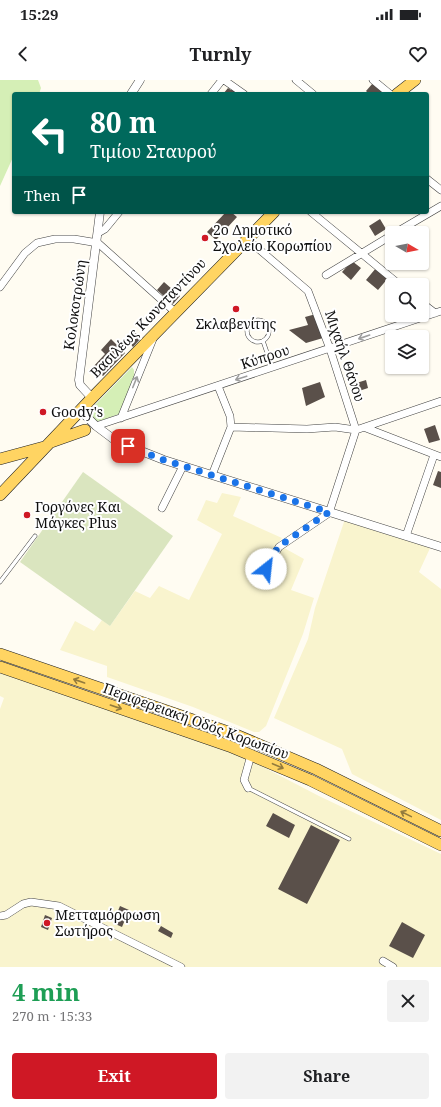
<!DOCTYPE html>
<meta charset="utf-8">
<style>
body{margin:0;font-family:"Noto Serif",serif;background:#f2f2f2;color:#202124;height:100vh;display:flex;flex-direction:column;font-size:15px;white-space:nowrap}
*{box-sizing:border-box;margin:0}
p{font-size:13px;color:#757577}
.icon{flex:none;width:22px;height:22px;fill:none;stroke:currentColor;stroke-width:2;stroke-linecap:round;stroke-linejoin:round}
.map{position:relative;height:887px;overflow:hidden}
.panel{display:flex;flex-direction:column;background:#fff;flex:1}
.panel>*{flex:none}
.guide{position:absolute;left:12px;top:12px;width:417px;height:122px;border-radius:4px;box-shadow:0 1px 3px #0004;background:#00695c;color:#fff;overflow:hidden}
.needle{width:26px;rotate:99deg}
.buttons{position:absolute;left:385px;top:146px;display:grid;gap:8px}
.buttons a{display:grid;place-items:center;width:44px;height:44px;border-radius:4px;background:#fff;box-shadow:0 1px 3px #0004;font-size:20px}
.pin{position:absolute;display:grid;place-items:center;width:34px;height:34px;color:#fff;margin:-17px;border-radius:8px;box-shadow:0 2px 6px #0006}
.me{position:absolute;width:44px;margin:-22px;rotate:29deg;stroke-linejoin:round;filter:drop-shadow(0 0 3px #0008)}
.turn{display:flex;align-items:center;gap:14px;height:84px;padding:0 12px;font-size:18px}
.turn .icon{width:52px;height:52px;stroke-width:2.5}
.turn b{display:block;font-size:28px;line-height:34px}
.then{display:flex;align-items:center;height:38px;padding:0 12px;background:#0003;gap:8px;font-size:15px}
.round{display:grid;place-items:center;flex:none;width:42px;height:42px;border-radius:4px;background:#f2f2f2}
.overview{display:flex;align-items:center;justify-content:space-between;height:68px;padding:0 12px}
h1{font-size:24px;font-weight:700;line-height:30px;color:#1e9e55}
.button{display:flex;gap:8px;margin-top:auto;padding:8px 12px}
.button a{flex:1;height:46px;border-radius:4px;background:#cf1825;color:#fff;font-size:16px;font-weight:700;line-height:46px;text-align:center}
.button a+a{background:#f2f2f2;color:#202124}
.status{display:flex;justify-content:space-between;align-items:center;height:28px;padding:0 20px;background:#fff;direction:ltr}
.status svg{height:11px;fill:currentColor}
header{display:flex;justify-content:space-between;align-items:center;height:52px;padding:0 12px;background:#fff;font-size:18px;font-weight:700}
.map>svg:first-child{display:block}
.farmland{fill:#f9f4ce}
.green{fill:#d5efb6}
.cemetery{fill:#dae5bf}
.building{fill:#5a504a}
.lines{fill:none;stroke-linecap:round;stroke-linejoin:round}
.service-casing{stroke:#424242;stroke-width:4.5}
.minor-casing{stroke:#424242;stroke-width:8}
.tertiary-casing{stroke:#424242;stroke-width:9}
.primary-casing{stroke:#202020;stroke-width:12}
.service{stroke:#fff;stroke-width:3.5}
.minor{stroke:#fff;stroke-width:7}
.tertiary{stroke:#fff;stroke-width:8}
.primary{stroke:#ffd462;stroke-width:11}
.oneway{stroke:#9f9f9f}
.oneway2{stroke:#937b3d}
.route{stroke:#1a73e8;stroke-width:7;stroke-dasharray:0 12.6}
.poi-dot{fill:#cf1825;stroke:#fff;stroke-width:1.5}
.labels{text-anchor:middle;stroke-width:4;stroke-linejoin:round;paint-order:stroke}
.poi-label{font-size:14px;fill:#0f0f0f;stroke:#fff;text-anchor:start}
.street-label{font-size:14px;fill:#0f0f0f;stroke:#fff}
</style>
<div class="status"><b>15:29</b><svg viewBox="0 0 49 12"><path d="M0 12V9h3v3zM5 12V6h3v6zM10 12V3h3v9zM15 12V0h3v12zM26 1h20v11H26zM47 4h2v5h-2z"/></svg></div>
<header><svg class="icon" aria-label="back" viewBox="0 0 24 24"><path d="M15 5l-7 7 7 7"/></svg>Turnly<svg class="icon" aria-label="heart" viewBox="0 0 24 24"><path d="M12 20l-8-8c-3-5 5-10 8-4 3-6 11-1 8 4z"/></svg></header>
<div class="map">
<svg width="441" height="887" viewBox="0 0 441 887">
<rect width="100%" height="100%" fill="#fffcf2"/>
<path class="farmland" d="M222 413 241 417 233 436 282 458 277 464 304 479 291 510 314 518 303 554 266 646 259 652H254L193 627 107 597V586L60 570 75 541 94 551 102 540 110 546 135 511 150 518 159 506 189 520 222 454 197 440 206 420 217 423Z
M345 439 431 466 419 492 441 509V740L352 694 342 669 274 638 308 559 315 528Z
M0 592 240 675 319 716 441 774V887H0V629L4 618 0 616Z"/>
<path class="green" d="M0 0H38L41 8 39 14H14V75L0 106Z
M132 287 134 290V299L119 334 97 342 89 335V331Z"/>
<path class="cemetery" d="M83 392 173 456 110 546 20 482Z"/>
<path class="building" d="M373 3 385 14H369L366 11Z
M228 8 231 10 232 8 237 11V14H223Z
M226 132H231L237 137 216 160 207 152Z
M380 139 386 149 375 156 369 146Z
M352 181 361 188 351 200 342 192Z
M376 188 389 197 378 210 366 200Z
M164 202 180 216 173 224 157 210Z
M316 234 323 258 306 263 289 250 308 245 305 237Z
M135 252 141 258 133 267 127 260Z
M111 259 125 273 103 296 93 287 105 274 101 270Z
M366 300 368 308 353 313 350 305Z
M320 302 325 317 306 326 302 308Z
M435 345 440 360 429 363 424 349Z
M438 391 441 392V408L433 405Z
M273 733 295 745 289 758 266 746Z
M311 745 340 760 307 824 278 809Z
M120 826 129 830 122 847 113 843Z
M45 835 52 838 48 850 41 847Z
M402 842 425 855 413 878 389 866Z
M161 846 173 853 171 858 158 851Z"/>
<g class="lines">
<defs>
<path id="service" d="M247 251a11 11 0 1 1 22 0a11 11 0 1 1-22 0Z
M263 261 272 287
M0 502 35 456
M248 708 349 759"/>
<path id="minor" d="M224 0 244 14
M296 0 313 14
M373 0 390 14
M211 14 222 0
M427 99 441 110
M311 132 400 205
M98 153 105 149 119 132
M395 153 441 126
M247 159 308 211 330 269 356 350
M326 195 392 155
M0 207 25 173 37 163 55 159H74L98 163 175 232
M422 223 435 233
M121 338 153 259
M96 346 441 231
M231 347 307 349 335 347 356 350 441 321
M366 348 441 377
M212 395 231 347 230 336 218 306
M162 428 183 386
M406 456 434 375
M266 489 279 467 329 433 356 350
M248 708 244 700 251 675
M0 836 6 835 23 824 31 822 59 826 181 887
M383 881 393 887"/>
<path id="tertiary" d="M131 14 140 0
M92 318 80 305 79 300 100 132
M80 330 96 346 116 361 164 380 441 467"/>
<path id="primary" d="M397 14 415 0
M51 362 85 350
M0 379 44 367
M0 415 92 318 274 132
M0 574 234 654 316 689 441 751
M0 587 229 666 310 700 441 765"/>
</defs>
<use href="#service" class="service-casing"/>
<use href="#minor" class="minor-casing"/>
<use href="#tertiary" class="tertiary-casing"/>
<use href="#primary" class="primary-casing"/>
<use href="#service" class="service"/>
<use href="#minor" class="minor"/>
<use href="#tertiary" class="tertiary"/>
<use href="#primary" class="primary"/>
</g>
<defs><path id="oneway-shaft" d="M-6 0H5M1.5-3L5.5 0L1.5 3" fill="none" stroke-width="1.6" stroke-linecap="round" stroke-linejoin="round"/></defs>
<g class="oneway">
<use href="#oneway-shaft" transform="translate(364 257) rotate(161)"/>
<use href="#oneway-shaft" transform="translate(241 298) rotate(162)"/>
<use href="#oneway-shaft" transform="translate(135 302) rotate(-68)"/>
</g>
<g class="oneway2">
<use href="#oneway-shaft" transform="translate(79 601) rotate(-161)"/>
<use href="#oneway-shaft" transform="translate(116 627) rotate(19)"/>
<use href="#oneway-shaft" transform="translate(278 686) rotate(23)"/>
<use href="#oneway-shaft" transform="translate(406 734) rotate(-154)"/>
</g>
<g class="lines">
<path class="route" d="M128 366 164 380 329 432 278 467 266 489"/>
</g>
<g class="poi-dot">
<circle cx="205" cy="158" r="4"/>
<circle cx="236" cy="229" r="4"/>
<circle cx="43" cy="332" r="4"/>
<circle cx="27" cy="435" r="4"/>
<circle cx="47" cy="843" r="4"/>
</g>
<g class="labels">
<g class="poi-label">
<text x="213" y="155">2ο Δημοτικό<tspan x="213" dy="16">Σχολείο Κορωπίου</tspan></text>
<text x="236" y="249" text-anchor="middle">Σκλαβενίτης</text>
<text x="51" y="337">Goody's</text>
<text x="35" y="432">Γοργόνες Και<tspan x="35" dy="16">Μάγκες Plus</tspan></text>
<text x="55" y="840">Μετταμόρφωση<tspan x="55" dy="16">Σωτήρος</tspan></text>
</g>
<g class="street-label">
<text transform="translate(75 225) rotate(-82)" y="5">Κολοκοτρώνη</text>
<text transform="translate(148 238) rotate(-46)" y="5">Βασιλέως Κωνσταντίνου</text>
<text transform="translate(345 276) rotate(71)" y="5">Μιχαήλ Θάνου</text>
<text transform="translate(265 277) rotate(-18)" y="5">Κύπρου</text>
<text transform="translate(196 641) rotate(20)" y="5">Περιφερειακή Οδός Κορωπίου</text>
</g>
</g>
</svg>
<div class="buttons">
<a><svg class="needle" viewBox="-14 -14 28 28"><path d="M0-13l5 13h-10z" fill="#e53935"/><path d="M0 13l5-13h-10z" fill="#757577"/></svg></a>
<a><svg class="icon" aria-label="search" viewBox="0 0 24 24"><circle cx="10" cy="10" r="6"/><path d="M15 15l6 6"/></svg></a>
<a><svg class="icon" aria-label="layers" viewBox="0 0 24 24"><path d="M12 4l9 5-9 5-9-5zM3 14l9 5 9-5"/></svg></a>
</div>
<div class="pin" style="left:128px;top:366px;background:#d93025"><svg class="icon" aria-label="arrive" viewBox="0 0 24 24"><path d="M6 21V4h12l-3 4 3 4H6"/></svg></div>
<svg class="me" style="left:266px;top:489px" viewBox="-20 -20 40 40"><circle r="19" fill="#fff"/><path d="M0-13L10 11 0 6-10 11z" fill="#1a73e8"/></svg>
<div class="guide">
<div class="turn"><svg class="icon" aria-label="left" viewBox="0 0 24 24"><path d="M17 20v-9H6M10 6l-5 5 5 5"/></svg><div><b>80 m</b>Τιμίου Σταυρού</div></div>
<div class="then">Then<svg class="icon" aria-label="arrive" viewBox="0 0 24 24"><path d="M6 21V4h12l-3 4 3 4H6"/></svg></div>
</div>
</div>
<section class="panel">
<div class="overview"><div><h1>4 min</h1><p>270 m · 15:33</p></div><a class="round"><svg class="icon" aria-label="close" viewBox="0 0 24 24"><path d="M6 6l12 12M18 6L6 18"/></svg></a></div>
<div class="button"><a>Exit</a><a>Share</a></div>
</section>
